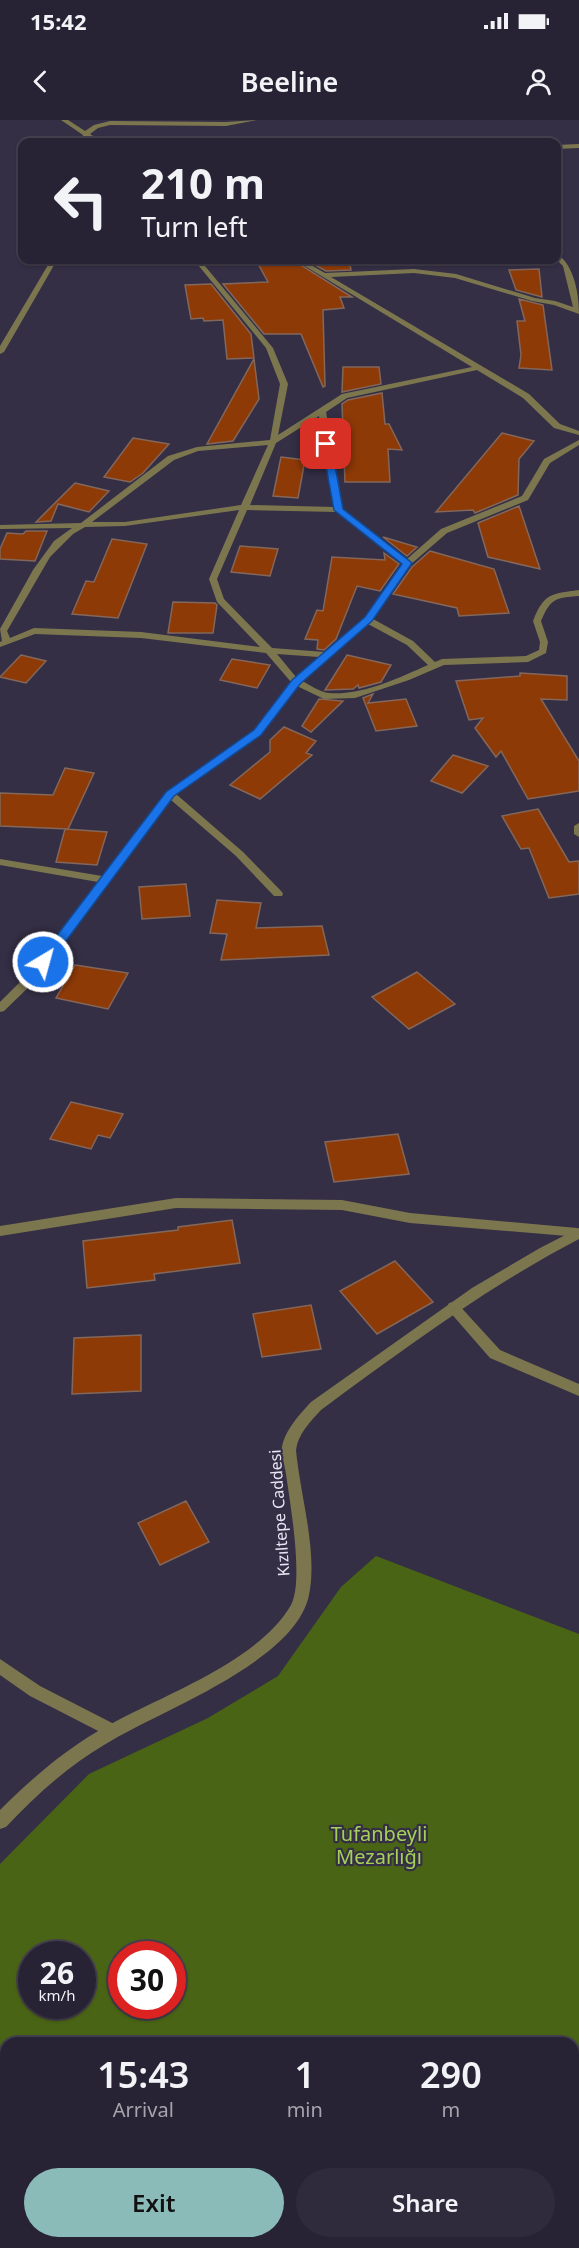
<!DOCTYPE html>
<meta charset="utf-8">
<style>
body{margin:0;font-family:"Noto Sans",sans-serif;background:#302b3c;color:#f1f3f6;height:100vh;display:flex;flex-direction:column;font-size:22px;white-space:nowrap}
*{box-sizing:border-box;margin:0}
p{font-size:20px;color:#a5a4ac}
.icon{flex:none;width:33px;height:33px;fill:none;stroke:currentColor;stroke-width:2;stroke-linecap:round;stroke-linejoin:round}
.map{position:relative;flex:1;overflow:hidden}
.drawer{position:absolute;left:0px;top:1917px;width:579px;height:212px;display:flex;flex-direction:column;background:#282334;border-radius:18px 18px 0 0;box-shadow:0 2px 4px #0004,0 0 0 2px #44404f}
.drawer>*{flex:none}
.guide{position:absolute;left:18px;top:18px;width:543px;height:126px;border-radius:12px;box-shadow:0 2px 4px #0004,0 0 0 2px #44404f;background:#282334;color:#f1f3f6;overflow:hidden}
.speed{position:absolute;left:18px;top:1821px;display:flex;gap:12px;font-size:30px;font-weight:700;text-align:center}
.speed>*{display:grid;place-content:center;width:78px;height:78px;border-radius:50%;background:#282334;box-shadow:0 2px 4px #0004,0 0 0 2px #44404f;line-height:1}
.speed small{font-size:15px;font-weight:400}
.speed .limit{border:9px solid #d22;background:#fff;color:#111}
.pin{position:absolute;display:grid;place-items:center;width:51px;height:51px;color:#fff;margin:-26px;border-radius:12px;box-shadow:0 3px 9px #0006}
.me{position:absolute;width:66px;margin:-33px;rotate:37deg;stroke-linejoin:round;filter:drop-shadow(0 0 4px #0008)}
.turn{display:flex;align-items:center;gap:21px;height:126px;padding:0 24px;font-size:27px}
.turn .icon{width:78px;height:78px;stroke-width:2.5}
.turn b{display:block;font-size:42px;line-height:51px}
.eta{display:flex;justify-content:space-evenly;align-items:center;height:102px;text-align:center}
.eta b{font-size:36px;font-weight:600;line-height:42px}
.cta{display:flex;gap:12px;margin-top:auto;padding:12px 24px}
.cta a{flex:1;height:69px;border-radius:36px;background:#8bbbb9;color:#111;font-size:24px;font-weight:600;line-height:69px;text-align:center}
.cta a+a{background:#302b3c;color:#f1f3f6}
.status{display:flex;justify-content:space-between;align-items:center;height:42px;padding:0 30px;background:#282334;direction:ltr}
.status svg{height:16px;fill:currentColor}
header{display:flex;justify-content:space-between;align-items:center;height:78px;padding:0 24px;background:#282334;font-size:27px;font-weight:600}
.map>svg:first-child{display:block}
.green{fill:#4a6415;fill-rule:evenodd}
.building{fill:#8e3a07;stroke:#83675a;stroke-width:1.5}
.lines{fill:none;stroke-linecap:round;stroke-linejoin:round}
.minor{fill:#7c764f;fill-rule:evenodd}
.tertiary{fill:#7c764f;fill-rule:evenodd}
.route{fill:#1a73e8;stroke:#114b97;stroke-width:1.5}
.labels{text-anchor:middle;stroke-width:4.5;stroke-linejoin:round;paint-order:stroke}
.street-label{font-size:16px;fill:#e7e4f3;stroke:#352f46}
.near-park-label{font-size:20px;fill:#a4d058;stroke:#352f46}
</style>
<div class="status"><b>15:42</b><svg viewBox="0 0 49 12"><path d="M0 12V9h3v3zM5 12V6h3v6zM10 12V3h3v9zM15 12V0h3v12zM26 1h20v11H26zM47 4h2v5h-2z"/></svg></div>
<header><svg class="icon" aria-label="back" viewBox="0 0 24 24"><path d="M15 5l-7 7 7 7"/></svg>Beeline<svg class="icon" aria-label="person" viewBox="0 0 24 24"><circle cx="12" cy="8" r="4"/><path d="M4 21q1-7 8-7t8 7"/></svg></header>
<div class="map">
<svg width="579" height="2128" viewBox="0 0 579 2128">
<rect width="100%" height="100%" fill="#352f46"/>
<path class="green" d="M376 1436 579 1514V1926L573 1931V1923H6V2122L442 2123 438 2128H0V1744L89 1654 208 1598 278 1556 341 1467ZM32 1834H82V1886H32ZM122 1834H172V1886H122Z
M579 2079V2128H542L534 2123 573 2122V2087Z"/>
<path class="building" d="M256 140H293L352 177H340L344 188 323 190 325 266 323 267 301 214H264L223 164 268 162Z
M306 140H349L351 150 326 151Z
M539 149 542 177 516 170 509 150Z
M211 164 251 214 254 238 227 239 223 200 204 201 203 198 191 199 185 165Z
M519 179 543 185 552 250 519 248 521 235 517 201H525Z
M254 239 259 279 233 321 207 324Z
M343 247H379L381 264 342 272Z
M382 273 385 304H389L402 330 388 329 390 362H345L342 284 348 280Z
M502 313 534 321 519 339 518 375 475 393 473 390 436 392Z
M133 318 169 324 143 353 130 362 104 357Z
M281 337 305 340 298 378 273 376Z
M75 363 109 371 89 392 58 384 51 401 36 402Z
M519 386 540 449 488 437 478 403Z
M26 411H47L35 441 0 439V429L7 413 23 414Z
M383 417 417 427 407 436Z
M112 419 147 424 118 498 72 494 86 461 94 462Z
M240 426 278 429 270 456 231 452Z
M430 431 494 449 509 493 459 496 457 488 393 474 412 447Z
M384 433 399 444 380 471 357 466 336 519 324 530 317 529 318 520 305 519 317 490 323 491 332 437 385 440Z
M173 482 215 483 217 485 213 513H168Z
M21 535 46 541 26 563 0 557Z
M347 535 391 545 381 562 359 568 358 565 353 569 325 570Z
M232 539 270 545 257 568 220 560Z
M520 553 567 556V580L541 579 579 641V671L528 679 501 631 496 637 475 608 483 598 469 600 456 561 520 556Z
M373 574 368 583 406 579 417 606 376 611 363 578Z
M319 579 343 581 311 612 302 606Z
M284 607 316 621 306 633 312 635 260 679 230 665 270 632V620Z
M453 635 488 646 462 673 431 661Z
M65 648 94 653 68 709 0 706V673L53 675Z
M538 689 569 742 579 741V774L549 778 529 728 521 729 502 696Z
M65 709 107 712 97 745 56 742Z
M186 764 190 796 142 799 139 767Z
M217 780 261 783 256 808 322 806 329 835 221 840 227 814 210 813Z
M75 845 128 853 108 889 56 878Z
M417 852 455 884 409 909 372 877Z
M71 982 123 994 110 1018 98 1015 91 1029 50 1019Z
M398 1014 409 1054 334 1062 325 1022Z
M232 1100 240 1143 154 1154 155 1160 87 1168 83 1121 178 1110V1107Z
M395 1141 433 1182 377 1214 340 1171Z
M311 1185 321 1229 262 1237 253 1194Z
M141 1215V1271L72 1274 74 1218Z
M186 1381 209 1422 160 1445 138 1403Z"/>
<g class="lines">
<path class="minor" d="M61 0H68L85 11 94 5 110 1 226 2 257 0 226 6 110 5 98 8 90 14 102 22H96L88 17 86 22H80L83 15Z
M579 24V28L556 29V25Z
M556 133C574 144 579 174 579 194L554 185 532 181 455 158 414 153 331 157 529 274 560 304 579 311V315L554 308 523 278 477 250 347 278 326 292 343 389 407 439 441 409 522 376 544 339 579 320V325L550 343 528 380 447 413 410 445 373 499 413 521 435 542 442 539 526 536 539 530 540 522 533 501C544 473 551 474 579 470V476C555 478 551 478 541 501L548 522 546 533 528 542 444 545 409 560 355 578 324 579 297 566 260 615 176 674 243 732 282 772 283 774 282 776H274L236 736 171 680 35 861 4 891 0 892V882L27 855 98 762 0 745V739L102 756 167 672 254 611 291 562 266 533 141 518 35 514 0 527V522L2 521 0 509 33 450 54 421 72 408 0 409V405L81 403 168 336 197 327 270 320 280 264 266 228 194 140H200L273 228 288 264 278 315 342 274 472 247 295 140H302L325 153 414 149 456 154 535 178 555 181 573 187 563 146 556 139ZM319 296 334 387 250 385 276 323ZM268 325 241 385 125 402H92L174 340 198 331ZM239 390 209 459 217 482 260 527 141 512 34 508 10 518 7 511 50 437 73 414 85 407 125 406ZM247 390 337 392 402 444 365 497 325 532 272 528 224 479 217 459ZM368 504 407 525 428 545C398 558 362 576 328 573 320 572 310 565 302 561ZM277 534 319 537 296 557Z
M51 140H57L4 232 0 234V226Z
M579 703V717L574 714V706Z
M176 1078 342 1080 410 1093 577 1108 579 1109V1117L410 1103 342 1090 176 1088 0 1116V1106Z
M453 1182 457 1183 500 1230 579 1264V1276L490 1238 449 1191 447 1187 449 1183Z
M0 1539 40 1566 118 1606 121 1611 118 1616 113 1618 108 1616 30 1576 0 1555Z
M579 1965V1988L573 1991V1968Z
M462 2122H481L479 2128H460Z"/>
<path class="tertiary" d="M579 1108V1119C487 1167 404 1229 321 1290 310 1302 298 1314 296 1330 300 1375 318 1431 309 1475 295 1543 158 1591 104 1625 67 1647 35 1676 6 1707L0 1709V1690C32 1658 67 1628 107 1606 163 1575 258 1542 291 1485 304 1461 290 1383 286 1354 285 1346 281 1336 282 1327 285 1310 300 1294 311 1282L472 1168 540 1128Z"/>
</g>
<path class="route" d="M326 321 331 324 343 389 412 443 372 501 300 564 261 615 174 676 48 845H39V839L166 672 254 610 292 560 365 497 402 444 334 390 322 324Z"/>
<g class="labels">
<g class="street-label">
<text transform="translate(279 1393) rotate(-94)" y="6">Kızıltepe Caddesi</text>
</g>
<g class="near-park-label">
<text x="379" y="1721">Tufanbeyli<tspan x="379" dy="23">Mezarlığı</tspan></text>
</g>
</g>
</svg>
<div class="speed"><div>26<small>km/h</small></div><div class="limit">30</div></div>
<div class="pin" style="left:326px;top:324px;background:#d93025"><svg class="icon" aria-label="arrive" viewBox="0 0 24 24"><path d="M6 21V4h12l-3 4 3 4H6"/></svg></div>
<svg class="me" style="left:43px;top:842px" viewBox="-20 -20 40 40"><circle r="17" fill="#1a73e8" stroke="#fff" stroke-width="3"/><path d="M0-11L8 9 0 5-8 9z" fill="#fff"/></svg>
<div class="guide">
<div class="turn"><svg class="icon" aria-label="left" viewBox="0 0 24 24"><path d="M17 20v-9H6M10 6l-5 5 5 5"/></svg><div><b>210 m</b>Turn left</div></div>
</div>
<section class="drawer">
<div class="eta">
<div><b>15:43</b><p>Arrival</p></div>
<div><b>1</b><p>min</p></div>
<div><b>290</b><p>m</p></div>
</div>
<div class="cta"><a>Exit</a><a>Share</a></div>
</section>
</div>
